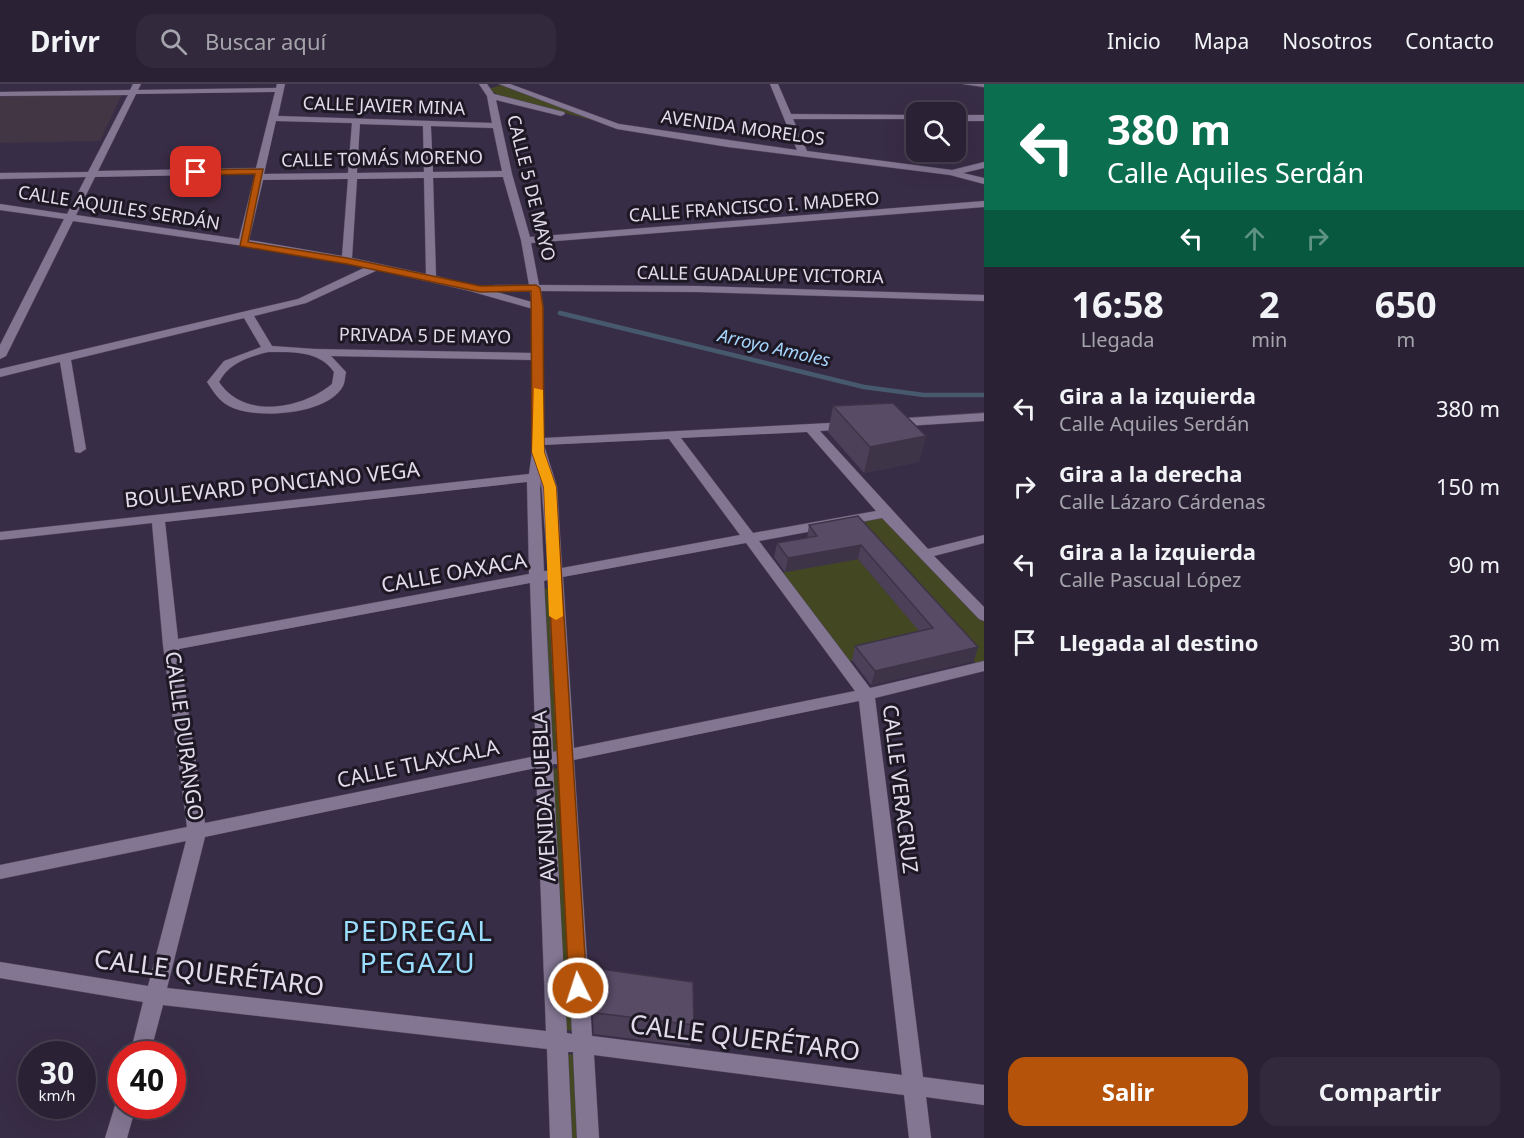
<!DOCTYPE html>
<html lang="es">
<meta charset="utf-8">
<style>
body{margin:0;font-family:"Noto Sans",sans-serif;background:#322a3c;color:#f1f3f6;height:100vh;display:flex;flex-direction:column;font-size:22px;white-space:nowrap}
*{box-sizing:border-box;margin:0}
p{font-size:20px;color:#a5a4ac}
.icon{flex:none;width:33px;height:33px;fill:none;stroke:currentColor;stroke-width:2;stroke-linecap:round;stroke-linejoin:round}
.map{position:relative;flex:1;overflow:hidden}
.side{display:flex;flex-direction:column;background:#2a2234;width:540px}
.side>*{flex:none}
.hud{background:#0b6e4f;color:#fff;overflow:hidden}
.fabs{position:absolute;left:906px;top:18px;display:grid;gap:12px}
.fabs a{display:grid;place-items:center;width:60px;height:60px;border-radius:12px;background:#2a2234;box-shadow:0 6px 24px #0002,0 0 0 2px #463f4f;font-size:30px}
.speed{position:absolute;left:18px;top:957px;display:flex;gap:12px;font-size:30px;font-weight:700;text-align:center}
.speed>*{display:grid;place-content:center;width:78px;height:78px;border-radius:50%;background:#2a2234;box-shadow:0 6px 24px #0002,0 0 0 2px #463f4f;line-height:1}
.speed small{font-size:15px;font-weight:400}
.speed .limit{border:9px solid #d22;background:#fff;color:#111}
.pin{position:absolute;display:grid;place-items:center;width:51px;height:51px;color:#fff;margin:-26px;border-radius:12px;box-shadow:0 3px 9px #0006}
.me{position:absolute;width:66px;margin:-33px;rotate:356deg;stroke-linejoin:round;filter:drop-shadow(0 0 4px #0008)}
.turn{display:flex;align-items:center;gap:21px;height:126px;padding:0 24px;font-size:27px}
.turn .icon{width:78px;height:78px;stroke-width:2.5}
.turn b{display:block;font-size:42px;line-height:51px}
.lanes{display:flex;align-items:center;height:57px;padding:0 24px;background:#0003;justify-content:center;gap:30px;direction:ltr}
.lanes .off{opacity:.35}
.eta{display:flex;justify-content:space-evenly;align-items:center;height:102px;text-align:center}
.eta b{font-size:36px;font-weight:700;line-height:42px}
.action{display:flex;gap:12px;margin-top:auto;padding:12px 24px}
.action a{flex:1;height:69px;border-radius:18px;background:#b45309;color:#fff;font-size:24px;font-weight:700;line-height:69px;text-align:center}
.action a+a{background:#322a3c;color:#f1f3f6}
ul{padding:0;list-style:none}
li{display:flex;align-items:center;gap:18px;height:78px;padding:0 24px}
li div{flex:1}
li b{display:block;font-size:22px}
li em{font-style:normal}
header{display:flex;align-items:center;gap:36px;box-sizing:border-box;height:84px;padding:0 30px;background:#2a2234;border-bottom:2px solid #463f4f}
header strong{font-size:28px}
nav{display:flex;gap:33px;margin-inline-start:auto;font-size:21px}
.search{width:420px;height:54px;background:#322a3c;display:flex;align-items:center;gap:15px;box-sizing:border-box;padding:0 21px;border-radius:18px;color:#a5a4ac;font-size:22px}
main{display:flex;flex:1;min-height:0}
.map>svg:first-child{display:block}
.education{fill:#423544}
.green{fill:#434722}
.lines{fill:none;stroke-linecap:round;stroke-linejoin:round}
.stream{stroke:#47596c;stroke-width:4.5}
.minor-casing{stroke:#52485e;stroke-width:1}
.minor{fill:#837693;fill-rule:evenodd}
.wall{fill:#4b4058}
.shaded-wall{fill:#3d3447}
.building{fill:#574b66;stroke:#3d3447;stroke-width:1.5}
.route{fill:#b45309;stroke:#753606;stroke-width:1.5}
.slow{fill:#f59e0b}
.labels{text-anchor:middle;stroke-width:6;stroke-linejoin:round;paint-order:stroke}
.far-street-label{font-size:18px;fill:#e2dbec;stroke:#1d1823}
.far-water-label{font-size:18px;font-style:italic;fill:#a6d6fe;stroke:#1d1823}
.street-label{font-size:21px;fill:#e2dbec;stroke:#1d1823}
.near-street-label{font-size:26px;fill:#e2dbec;stroke:#1d1823}
.near-quarter-label{font-size:28px;letter-spacing:1.5px;fill:#9bddfd;stroke:#1d1823}
</style>
<header>
<strong>Drivr</strong>
<div class="search"><svg class="icon" aria-label="search" viewBox="0 0 24 24"><circle cx="10" cy="10" r="6"/><path d="M15 15l6 6"/></svg>Buscar aquí</div>
<nav><a>Inicio</a><a>Mapa</a><a>Nosotros</a><a>Contacto</a></nav>
</header>
<main>
<div class="map">
<svg width="984" height="1054" viewBox="0 0 984 1054">
<rect width="100%" height="100%" fill="#382d46"/>
<path class="education" d="M122 10 100 57 0 59V13Z"/>
<path class="green" d="M502 1 599 38 500 12 488 5Z
M885 429 984 532V582L979 583 848 436Z
M858 475 929 558 842 579 775 490Z
M550 504 560 667 552 668 542 505Z
M559 684 577 948 562 945 553 685Z
M564 969 574 971 581 1054H570Z"/>
<g class="lines">
<path class="stream" d="M560 229 864 303 924 311H984"/>
<defs>
<path id="minor" d="M133 0H141L138 6 276 4 277 0H285L278 32 492 39 487 12 479 0H487L494 10 564 28 565 30 561 32 496 16 512 90 530 153 984 117V123L531 159 539 201 698 202 984 211V217L698 208 541 207 543 223 544 354 849 338 855 342 853 345 820 347 928 465 984 451V459L934 472 984 523V537L979 535 882 434 759 457 870 604 984 577V587L875 614 923 993 984 1001V1021L926 1013 931 1054H909L904 1011 594 971 599 1054H577L573 968H568L572 1054H550L547 965 163 921 150 970H130L143 918 0 894V878L148 902 186 757 0 795V781L187 743 163 561 152 439 0 456V448L529 390 532 368V276L331 272 346 288C345 292 345 298 343 302 328 331 255 336 229 322 218 316 214 308 207 298L224 277 261 263 244 234 71 276 86 365 80 369 75 368 60 278 0 293V285L298 215 366 183 272 166 73 137 6 272 0 275V261L64 135 0 126V120L67 130 86 93 0 95V89L88 88 128 11 0 12V8L130 6ZM275 8 256 84 98 87 136 10ZM276 37 352 39 348 89 264 90ZM360 40 423 42 424 88 357 89ZM431 42 493 44 502 87 433 88ZM255 90 239 155 76 131 95 93ZM503 93 521 156 529 201H495L491 202V206L436 192 433 94ZM424 94 426 190 352 174 357 95ZM348 95 342 172 249 156 263 96ZM378 186 470 207 533 225 532 269 315 265 272 262 254 232 306 219ZM493 207H530L532 218ZM268 268C292 268 319 266 334 288L332 300C302 325 244 336 219 298 229 279 248 273 268 268ZM807 348 876 427 753 449 681 354ZM669 355 740 451 562 484 557 403 544 361ZM541 396 548 487H544L540 405ZM527 398 529 490 178 555 165 438ZM746 459 855 607 574 664 563 493ZM548 496 557 667 553 668 544 497ZM530 499 536 672 205 739 179 565ZM859 617 902 991 592 952 574 676ZM553 680H558L572 950 567 949ZM536 684 546 947 167 904 205 753Z
M499 0H510L619 40 797 66 770 0H778L791 30 916 31V35H793L807 67 952 86 984 78V84L963 89 984 94V100L950 91 728 63 617 45Z
M963 0H984V3Z
M956 31H984V37H956Z
M984 329V337L891 343 885 339 891 335Z
M122 1013V1022H136L127 1054H105L117 1015Z"/>
</defs>
<use href="#minor" class="minor-casing"/>
<use href="#minor" class="minor"/>
</g>
<path class="wall" d="M833 322 926 352 919 378 864 389 828 348Z
M858 432 974 577 871 601 852 576 855 562 919 547 858 475 785 488 774 473 777 459 807 454 809 441Z
M593 884 694 941 690 962 594 950 591 906Z"/>
<path class="shaded-wall" d="M926 352 919 378 864 389 870 363Z
M861 461 858 475 785 488 788 474Z
M978 563 974 577 871 601 875 587Z"/>
<path class="building" d="M893 319 926 352 870 363 833 322Z
M858 432 978 563 875 587 855 562 933 544 861 461 788 474 777 459 817 452 809 441Z
M593 884 693 898 694 941 596 929Z"/>
<path class="route" d="M263 85 248 158 347 174 480 202 536 201 540 204 543 223 544 368 556 403 587 904 584 910 578 912 571 910 569 904 544 403 532 368 531 207 480 208 347 180 240 162 255 90 196 91 192 88 196 86Z"/>
<path class="slow" d="M534 304 543 306 544 368 556 403 563 532 556 536 549 532 544 403 532 368Z"/>
<g class="labels">
<g class="far-street-label">
<text transform="translate(384 22) rotate(2)" y="6">CALLE JAVIER MINA</text>
<text transform="translate(743 44) rotate(8)" y="6">AVENIDA MORELOS</text>
<text transform="translate(382 75) rotate(-1)" y="6">CALLE TOMÁS MORENO</text>
<text transform="translate(531 104) rotate(76)" y="6">CALLE 5 DE MAYO</text>
<text transform="translate(754 123) rotate(-4)" y="6">CALLE FRANCISCO I. MADERO</text>
<text transform="translate(119 124) rotate(9)" y="6">CALLE AQUILES SERDÁN</text>
<text transform="translate(760 191) rotate(1)" y="6">CALLE GUADALUPE VICTORIA</text>
<text transform="translate(425 252) rotate(1)" y="6">PRIVADA 5 DE MAYO</text>
</g>
<g class="far-water-label">
<text transform="translate(774 264) rotate(13)" y="6">Arroyo Amoles</text>
</g>
<g class="street-label">
<text transform="translate(272 401) rotate(-6)" y="7">BOULEVARD PONCIANO VEGA</text>
<text transform="translate(454 489) rotate(-10)" y="7">CALLE OAXACA</text>
<text transform="translate(184 652) rotate(82)" y="7">CALLE DURANGO</text>
<text transform="translate(418 680) rotate(-12)" y="7">CALLE TLAXCALA</text>
<text transform="translate(900 705) rotate(83)" y="7">CALLE VERACRUZ</text>
<text transform="translate(544 712) rotate(-93)" y="7">AVENIDA PUEBLA</text>
</g>
<g class="near-street-label">
<text transform="translate(209 889) rotate(7)" y="9">CALLE QUERÉTARO</text>
<text transform="translate(745 954) rotate(7)" y="9">CALLE QUERÉTARO</text>
</g>
<g class="near-quarter-label">
<text x="418" y="857">PEDREGAL<tspan x="418" dy="32">PEGAZU</tspan></text>
</g>
</g>
</svg>
<div class="fabs">
<a><svg class="icon" aria-label="search" viewBox="0 0 24 24"><circle cx="10" cy="10" r="6"/><path d="M15 15l6 6"/></svg></a>
</div>
<div class="speed"><div>30<small>km/h</small></div><div class="limit">40</div></div>
<div class="pin" style="left:196px;top:88px;background:#d93025"><svg class="icon" aria-label="arrive" viewBox="0 0 24 24"><path d="M6 21V4h12l-3 4 3 4H6"/></svg></div>
<svg class="me" style="left:578px;top:904px" viewBox="-20 -20 40 40"><circle r="17" fill="#b45309" stroke="#fff" stroke-width="3"/><path d="M0-11L8 9 0 5-8 9z" fill="#fff"/></svg>
</div>
<section class="side">
<div class="hud">
<div class="turn"><svg class="icon" aria-label="left" viewBox="0 0 24 24"><path d="M17 20v-9H6M10 6l-5 5 5 5"/></svg><div><b>380 m</b>Calle Aquiles Serdán</div></div>
<div class="lanes"><svg class="icon" aria-label="left" viewBox="0 0 24 24"><path d="M17 20v-9H6M10 6l-5 5 5 5"/></svg><svg class="icon off" aria-label="ahead" viewBox="0 0 24 24"><path d="M12 20V5M6 11l6-6 6 6"/></svg><svg class="icon off" aria-label="right" viewBox="0 0 24 24"><path d="M7 20v-9h11M14 6l5 5-5 5"/></svg></div>
</div>
<div class="eta">
<div><b>16:58</b><p>Llegada</p></div>
<div><b>2</b><p>min</p></div>
<div><b>650</b><p>m</p></div>
</div>
<ul>
<li><svg class="icon" aria-label="left" viewBox="0 0 24 24"><path d="M17 20v-9H6M10 6l-5 5 5 5"/></svg><div><b>Gira a la izquierda</b><p>Calle Aquiles Serdán</p></div><em>380 m</em></li>
<li><svg class="icon" aria-label="right" viewBox="0 0 24 24"><path d="M7 20v-9h11M14 6l5 5-5 5"/></svg><div><b>Gira a la derecha</b><p>Calle Lázaro Cárdenas</p></div><em>150 m</em></li>
<li><svg class="icon" aria-label="left" viewBox="0 0 24 24"><path d="M17 20v-9H6M10 6l-5 5 5 5"/></svg><div><b>Gira a la izquierda</b><p>Calle Pascual López</p></div><em>90 m</em></li>
<li><svg class="icon" aria-label="arrive" viewBox="0 0 24 24"><path d="M6 21V4h12l-3 4 3 4H6"/></svg><div><b>Llegada al destino</b></div><em>30 m</em></li>
</ul>
<div class="action"><a>Salir</a><a>Compartir</a></div>
</section>
</main>
